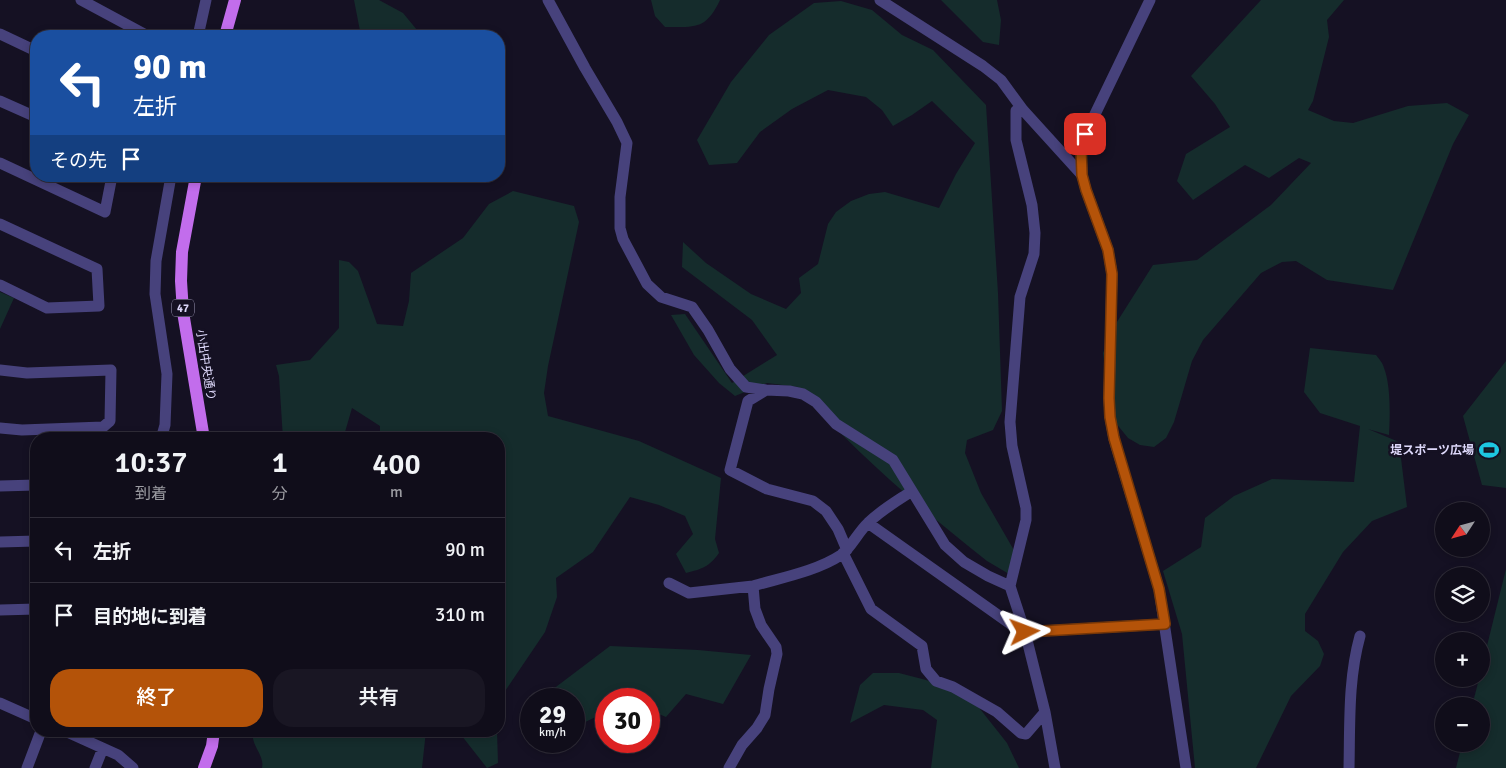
<!DOCTYPE html>
<html lang="ja">
<meta charset="utf-8">
<style>
body{margin:0;font-family:Signika,"Noto Sans JP",sans-serif;background:#191623;color:#f1f3f6;height:100vh;display:flex;flex-direction:column;font-size:19px;white-space:nowrap}
*{box-sizing:border-box;margin:0}
p{font-size:16px;color:#9c9ca2}
.icon{flex:none;width:28px;height:28px;fill:none;stroke:currentColor;stroke-width:2;stroke-linecap:round;stroke-linejoin:round}
.map{position:relative;flex:1;overflow:hidden}
.sheet{position:absolute;left:30px;top:432px;width:475px;height:305px;display:flex;flex-direction:column;background:#100d1a;border-radius:20px;box-shadow:0 2px 8px #0003,0 0 0 1px #302d39}
.sheet>*{flex:none}
.guide{position:absolute;left:30px;top:30px;width:475px;height:152px;border-radius:20px;box-shadow:0 2px 8px #0003,0 0 0 1px #302d39;background:#1a4fa0;color:#fff;overflow:hidden}
.needle{width:32px;rotate:234deg}
.controls{position:absolute;left:1435px;top:502px;display:grid;gap:10px}
.controls a{display:grid;place-items:center;width:55px;height:55px;border-radius:50%;background:#100d1a;box-shadow:0 2px 8px #0003,0 0 0 1px #302d39;font-size:25px}
.speed{position:absolute;left:520px;top:688px;display:flex;gap:10px;font-size:25px;font-weight:700;text-align:center}
.speed>*{display:grid;place-content:center;width:65px;height:65px;border-radius:50%;background:#100d1a;box-shadow:0 2px 8px #0003,0 0 0 1px #302d39;line-height:1}
.speed small{font-size:12px;font-weight:400}
.speed .limit{border:8px solid #d22;background:#fff;color:#111}
.pin{position:absolute;display:grid;place-items:center;width:42px;height:42px;color:#fff;margin:-21px;border-radius:10px;box-shadow:0 2px 8px #0006}
.me{position:absolute;width:55px;margin:-28px;rotate:87deg;stroke-linejoin:round;filter:drop-shadow(0 0 4px #0008)}
.turn{display:flex;align-items:center;gap:18px;height:105px;padding:0 20px;font-size:22px}
.turn .icon{width:65px;height:65px;stroke-width:2.5}
.turn b{display:block;font-size:35px;line-height:42px}
.then{display:flex;align-items:center;height:48px;padding:0 20px;background:#0003;gap:10px;font-size:19px}
.eta{display:flex;justify-content:space-evenly;align-items:center;height:85px;text-align:center}
.eta b{font-size:30px;font-weight:600;line-height:35px}
.cta{display:flex;gap:10px;margin-top:auto;padding:10px 20px}
.cta a{flex:1;height:58px;border-radius:20px;background:#b45309;color:#fff;font-size:20px;font-weight:600;line-height:58px;text-align:center}
.cta a+a{background:#191623;color:#f1f3f6}
ul{padding:0;list-style:none}
li{display:flex;align-items:center;gap:15px;height:65px;padding:0 20px;border-top:1px solid #302d39}
li div{flex:1}
li b{display:block;font-size:19px}
li em{font-style:normal}
.map>svg:first-child{display:block}
.green{fill:#152c2c}
.lines{fill:none;stroke-linecap:round;stroke-linejoin:round}
.minor{stroke:#47427c;stroke-width:11}
.major{stroke:#c26dec;stroke-width:12}
.route-casing{stroke:#753606;stroke-width:12}
.route{stroke:#b45309;stroke-width:9}
.labels{text-anchor:middle;stroke-width:5;stroke-linejoin:round;paint-order:stroke}
.shield{fill:#151123;stroke:#a19cba;stroke-width:1}
.shield-label{font-size:11px;font-weight:bold;fill:#ddd8fa}
.street-label{font-size:12px;fill:#ddd8fa;stroke:#151123}
.poi-label{font-size:12px;font-weight:bold;fill:#ddd8fa;stroke:#151123;text-anchor:end}
</style>
<div class="map">
<svg width="1506" height="768" viewBox="0 0 1506 768">
<rect width="100%" height="100%" fill="#151123"/>
<path class="green" d="M354 0H379L403 13 422 36H361Z
M651 0H720C706 30 695 27 665 27L655 16Z
M941 0H997L1001 20 999 45 983 42Z
M1261 0H1344L1327 20 1329 37 1313 101 1308 110 1334 121 1353 123 1408 106 1447 103 1469 115 1453 144 1393 290 1327 280 1296 261 1282 262 1261 273 1203 340 1192 361 1174 422 1166 438 1154 447 1140 445 1128 438 1111 417 1103 353 1115 325 1153 265 1197 260 1271 205 1311 163 1299 158 1269 178 1245 165 1193 200 1177 181 1186 154 1230 127 1215 104 1191 76Z
M841 1 872 10 902 35 933 50 986 105 998 293 1002 411 993 430 967 440 965 453 981 493 1019 559 1009 574 987 561C920 508 854 452 798 387L767 383 735 396 719 383 694 355 671 315 685 314 732 383 777 355 752 320 682 267 683 242 706 263 751 294 786 309 801 293 799 278 818 264 828 224 836 212 851 201 869 194 885 192 939 208 956 174 975 143 932 101 912 115 893 126 882 110 866 97 828 90 792 109 760 132 737 163 709 165 697 140 731 82 769 35 814 3Z
M513 191 574 206 579 222 548 366 544 393 548 416 639 441 721 478 715 539 719 553C709 567 702 569 686 573L676 554 693 534 685 516 659 505 630 497 593 552 556 578 557 597 545 632 499 700V439H380V426L352 408 343 439H283L279 376 276 365 310 360 339 328V260L349 262 358 271 377 324 403 326 409 301 411 273 463 238 489 204Z
M0 292 14 298 0 329Z
M1310 348 1376 355C1379 359 1383 363 1384 368 1391 386 1390 416 1389 435L1368 429 1399 442 1407 507 1372 521 1343 552 1305 614V631L1318 641 1324 654 1320 666 1291 696 1256 768H1195L1182 634 1163 571 1201 547 1205 518 1234 496 1272 479 1354 482 1360 426 1320 413 1304 392Z
M1506 361V488L1482 485 1463 416Z
M1506 569V768H1456L1462 744H1481V706H1472L1479 679H1481V670Z
M610 646 698 650 751 655 723 704 686 694 666 717 649 710V699H606V712L579 725H574V699H540Z
M873 673H899L926 680 969 695 1007 743 1019 768H931L937 720 923 710 884 705 850 723 860 685Z
M253 731H426L422 768H262C265 755 250 745 253 731Z
M458 731H497L498 763 487 768Z"/>
<g class="lines">
<path class="minor" d="M81 0 148 36
M548 0 585 68 617 122 627 143 620 197V228L623 239 647 284 661 297 692 307 708 330 730 369 746 387 766 390 789 391 803 394 816 402 836 424 893 460 945 545 964 562 988 576 1010 586 1025 632
M880 0 983 66 1001 80 1023 110 1082 175
M1150 0 1085 135 1081 149 1082 175 1086 190 1108 250 1112 274 1109 398 1110 417 1114 439 1159 589 1186 768
M0 34 36 51
M198 36 206 0
M0 101 36 117
M0 163 105 212 112 176
M0 224 97 269 99 306 47 308 0 285
M0 370 27 373 111 370 110 421 103 427 22 430 0 428
M766 390 748 401 730 470 767 489 813 501 826 511 838 529 847 550
M161 439 165 425 167 374 155 294 156 261 171 176
M0 486 36 485
M868 523 1019 630 1025 632
M0 542 36 541
M843 553 871 609 922 646 926 669 936 681 953 687 997 712 1021 733 1026 734 1045 712
M669 583 689 593 753 586
M1010 586 1026 520V508L1012 446 1010 422 1020 297 1034 254 1035 233 1032 205 1016 140V111L1023 110
M0 610 36 609
M0 703 36 719
M65 731 118 755 133 768
M27 768 41 731
M95 768 103 748
M729 768 742 745 757 728 765 715 769 689 777 654 776 647 761 625 755 609 753 586C780 578 817 571 841 555 851 548 858 532 868 523 881 510 897 501 912 491
M1055 768 1045 712 1025 632 1165 624
M1349 768C1350 724 1348 679 1360 636"/>
<path class="major" d="M225 36 235 0
M196 176 182 252 181 281 183 312 204 439
M204 768 212 746 214 731"/>
</g>
<g class="lines">
<defs>
<path id="route" d="M1025 632 1165 624 1159 589 1114 438 1110 417 1109 398 1112 274 1108 250 1086 190 1082 175 1081 148 1085 134"/>
</defs>
<use href="#route" class="route-casing"/>
<use href="#route" class="route"/>
</g>
<defs>
<symbol id="stadium-bare" viewBox="-9 -9 18 18"><path d="M0-5a6.5 5 0 1 0 0 10a6.5 5 0 1 0 0-10ZM-3.5-1.8h7v3.6h-7Z" fill="#1dc6e1" stroke="#151123" stroke-width="2.5" paint-order="stroke"/></symbol>
</defs>
<g fill-rule="evenodd">
<use href="#stadium-bare" x="1475" y="436" width="28" height="28"/>
</g>
<g class="labels">
<rect class="shield" x="172" y="299.5" width="22" height="17" rx="4"/>
<g class="shield-label">
<text x="183" y="312">47</text>
</g>
<g class="street-label">
<text transform="translate(206 365) rotate(81)" y="4">小出中央通り</text>
</g>
<g class="poi-label">
<text x="1474" y="454">堤スポーツ広場</text>
</g>
</g>
</svg>
<div class="controls">
<a><svg class="needle" viewBox="-14 -14 28 28"><path d="M0-13l5 13h-10z" fill="#e53935"/><path d="M0 13l5-13h-10z" fill="#9c9ca2"/></svg></a>
<a><svg class="icon" aria-label="layers" viewBox="0 0 24 24"><path d="M12 4l9 5-9 5-9-5zM3 14l9 5 9-5"/></svg></a>
<a>+</a>
<a>−</a>
</div>
<div class="speed"><div>29<small>km/h</small></div><div class="limit">30</div></div>
<div class="pin" style="left:1085px;top:134px;background:#d93025"><svg class="icon" aria-label="arrive" viewBox="0 0 24 24"><path d="M6 21V4h12l-3 4 3 4H6"/></svg></div>
<svg class="me" style="left:1025px;top:632px" viewBox="-20 -20 40 40"><path d="M0-17L14 15 0 8-14 15z" fill="#b45309" stroke="#fff" stroke-width="4"/></svg>
<div class="guide">
<div class="turn"><svg class="icon" aria-label="left" viewBox="0 0 24 24"><path d="M17 20v-9H6M10 6l-5 5 5 5"/></svg><div><b>90 m</b>左折</div></div>
<div class="then">その先<svg class="icon" aria-label="arrive" viewBox="0 0 24 24"><path d="M6 21V4h12l-3 4 3 4H6"/></svg></div>
</div>
<section class="sheet">
<div class="eta">
<div><b>10:37</b><p>到着</p></div>
<div><b>1</b><p>分</p></div>
<div><b>400</b><p>m</p></div>
</div>
<ul>
<li><svg class="icon" aria-label="left" viewBox="0 0 24 24"><path d="M17 20v-9H6M10 6l-5 5 5 5"/></svg><div><b>左折</b></div><em>90 m</em></li>
<li><svg class="icon" aria-label="arrive" viewBox="0 0 24 24"><path d="M6 21V4h12l-3 4 3 4H6"/></svg><div><b>目的地に到着</b></div><em>310 m</em></li>
</ul>
<div class="cta"><a>終了</a><a>共有</a></div>
</section>
</div>
